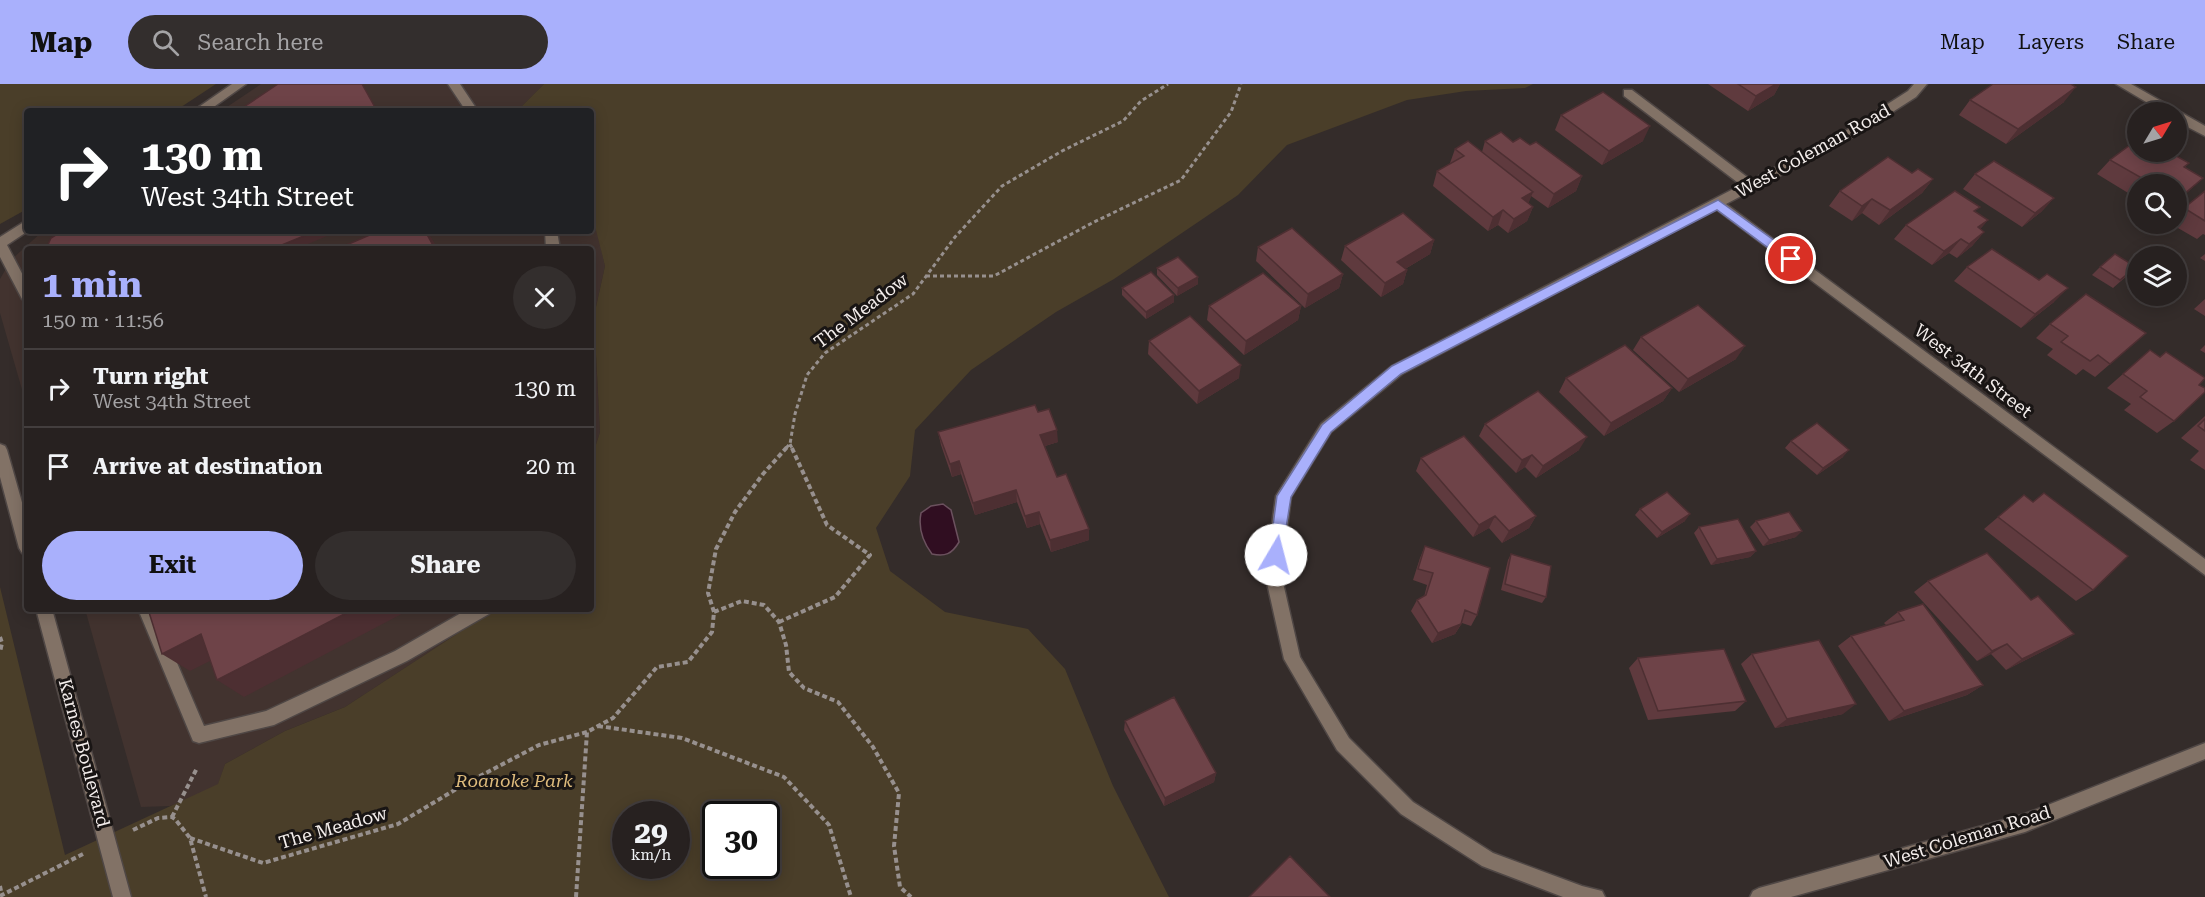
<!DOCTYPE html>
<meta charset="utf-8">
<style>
body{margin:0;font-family:"Roboto Serif",serif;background:#332e2d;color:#f1f3f6;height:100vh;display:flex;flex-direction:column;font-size:22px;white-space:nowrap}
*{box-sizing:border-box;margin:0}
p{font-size:20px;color:#a4a3a5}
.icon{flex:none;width:33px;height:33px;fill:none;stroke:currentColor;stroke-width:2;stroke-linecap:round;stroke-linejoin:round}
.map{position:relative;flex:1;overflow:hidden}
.details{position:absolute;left:24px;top:162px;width:570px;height:366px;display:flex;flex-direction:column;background:#272120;border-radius:6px;box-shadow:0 3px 15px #0003,0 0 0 2px #433e3e}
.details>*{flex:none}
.hud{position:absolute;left:24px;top:24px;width:570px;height:126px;border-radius:6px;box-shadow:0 3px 15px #0003,0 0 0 2px #433e3e;background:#202124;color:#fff;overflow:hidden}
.needle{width:39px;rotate:52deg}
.buttons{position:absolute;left:2127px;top:18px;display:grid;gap:12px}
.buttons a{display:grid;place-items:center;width:60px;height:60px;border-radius:50%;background:#272120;box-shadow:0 3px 15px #0003,0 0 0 2px #433e3e;font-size:30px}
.speed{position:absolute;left:612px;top:717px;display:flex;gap:12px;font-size:30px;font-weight:700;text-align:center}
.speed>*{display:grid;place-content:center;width:78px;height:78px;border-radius:50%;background:#272120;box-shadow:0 3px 15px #0003,0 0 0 2px #433e3e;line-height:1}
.speed small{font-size:15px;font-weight:400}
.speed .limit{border:3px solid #111;border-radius:9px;background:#fff;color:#111}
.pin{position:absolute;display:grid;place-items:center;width:51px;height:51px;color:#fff;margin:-26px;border:3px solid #fff;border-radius:50%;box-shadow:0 2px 6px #0007}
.me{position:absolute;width:66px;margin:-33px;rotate:8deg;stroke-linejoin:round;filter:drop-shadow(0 0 4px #0008)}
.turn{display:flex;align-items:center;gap:21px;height:126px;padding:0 18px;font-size:27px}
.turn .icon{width:78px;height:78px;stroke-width:2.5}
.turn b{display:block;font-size:42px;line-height:51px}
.round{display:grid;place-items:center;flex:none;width:63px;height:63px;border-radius:32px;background:#332e2d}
.overview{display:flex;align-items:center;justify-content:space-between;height:102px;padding:0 18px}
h1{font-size:36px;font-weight:700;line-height:45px;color:#a9b0fc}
.button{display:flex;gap:12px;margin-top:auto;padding:12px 18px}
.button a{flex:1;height:69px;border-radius:36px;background:#a9b0fc;color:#111;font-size:24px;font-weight:700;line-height:69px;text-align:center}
.button a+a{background:#332e2d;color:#f1f3f6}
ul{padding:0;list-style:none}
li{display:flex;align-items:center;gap:18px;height:78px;padding:0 18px;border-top:2px solid #433e3e}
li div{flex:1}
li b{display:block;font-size:22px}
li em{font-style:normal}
header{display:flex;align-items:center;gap:36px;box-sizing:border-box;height:84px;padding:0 30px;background:#a9b0fc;color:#111}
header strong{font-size:28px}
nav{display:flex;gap:33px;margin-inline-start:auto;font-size:21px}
.search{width:420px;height:54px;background:#332e2d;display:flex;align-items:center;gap:15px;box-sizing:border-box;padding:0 21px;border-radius:33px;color:#a4a3a5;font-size:22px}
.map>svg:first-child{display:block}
.built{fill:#42332f}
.green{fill:#4a3e29;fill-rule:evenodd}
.water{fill:#300e21;stroke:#6b515e;stroke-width:1.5}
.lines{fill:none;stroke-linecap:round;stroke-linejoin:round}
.minor-casing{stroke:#4f4745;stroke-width:3}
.path-far1{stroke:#97908e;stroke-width:3;stroke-dasharray:4 3;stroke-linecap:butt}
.path{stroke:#97908e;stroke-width:4;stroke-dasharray:5 3;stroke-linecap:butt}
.minor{fill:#827266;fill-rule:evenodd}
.wall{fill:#5f3a3e}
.shaded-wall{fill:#4d2f32}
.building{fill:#6e4348;stroke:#4d2f32;stroke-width:1.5}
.route{fill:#a9b0fc;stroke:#6e72a4;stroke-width:1.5}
.labels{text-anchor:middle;stroke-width:6;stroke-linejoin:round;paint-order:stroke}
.street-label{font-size:18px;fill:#f4eeec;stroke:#191514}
.park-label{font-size:18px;font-style:italic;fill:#debb7c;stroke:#191514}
</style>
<header>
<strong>Map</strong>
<div class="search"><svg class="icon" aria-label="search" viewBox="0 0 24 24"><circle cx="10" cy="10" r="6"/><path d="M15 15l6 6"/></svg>Search here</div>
<nav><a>Map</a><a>Layers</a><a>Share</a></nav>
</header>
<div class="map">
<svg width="2205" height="813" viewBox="0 0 2205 813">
<rect width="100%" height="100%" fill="#342c2a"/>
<path class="built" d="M261 0H544L517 27H221Z
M591 119 605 182 594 232 600 348 591 376V165H27V323L0 229V195L11 176 43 147H591Z
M85 525H487L469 542 345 623 285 647 225 680 217 704 170 722 141 723Z"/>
<path class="green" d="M0 0H216L175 27H27V125L0 140Z
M544 0H1533L1525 4 1466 7 1407 16 1287 61 1238 111 1114 195 1056 228 971 286 915 346 910 392 876 444 890 487 945 528 1028 545 1065 585 1113 702 1169 813H0V503L65 771 218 700 225 680 285 647 345 623 469 542 487 525H591V376L600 348 594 232 605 182 592 130 591 27H517ZM626 730H676V782H626ZM716 730H766V782H716Z"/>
<path class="water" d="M943 420 951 426 959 458C952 470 945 473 932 470 923 458 918 444 921 429L931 422Z"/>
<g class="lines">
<defs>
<path id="minor" d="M232 0H246L208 27H193Z
M448 0H460L478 27H466Z
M1914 0H1927L1916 13 1855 52 1726 120 2205 475V491L1716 125 1402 290 1331 348 1291 413 1281 490 1300 573 1349 654 1413 718 1493 769 1582 802 1602 807 1605 813H1563L1482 782 1401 730 1337 666 1284 575 1265 490 1276 412 1321 340 1392 282 1741 101 1624 12V6H1632L1751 96 1847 46 1908 7Z
M2116 0H2131L2205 42V52L2176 37V28H2163Z
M27 136 28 147 7 161 27 199V216L22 215 0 173V153Z
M545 147H557L560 165H546Z
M0 360 5 362 7 366 27 436V471L22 469 19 464 0 393Z
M36 525H52L131 813H113Z
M138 525H154L204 642 266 627 395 567 468 525H491L489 530 407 577 274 641 199 659 193 657Z
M2205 659V675L2025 748 1791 813H1750L1753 807 1759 804 2025 730Z"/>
</defs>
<use href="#minor" class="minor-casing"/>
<path class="path-far1" d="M926 192H994L1092 139 1181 96 1231 28 1241 0
M790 360 792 364
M786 364 790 360 795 330 807 291 825 269 913 210 955 153 1002 102 1062 67 1123 37 1141 17 1168 0"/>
<path class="path" d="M714 528 742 517 764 521 779 538 786 561 789 588 804 604 838 618 873 663 899 709 894 762 900 803 911 813
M779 538 835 513 870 471 827 441 791 362
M0 553 2 559 0 568
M598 642 682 654 784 693 829 741 851 813
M172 733 197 684
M133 746 158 734 172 733 175 735 190 754 206 813
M190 754 263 779 398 740 463 701 539 661 587 648 613 634 657 583 688 578 712 548 714 528 708 509 716 465 735 428 763 390 788 362
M0 802 2 812
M0 812 83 770
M576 813 587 648"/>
<use href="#minor" class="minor"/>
</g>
<path class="wall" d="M1708 0H1780L1774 11 1748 27Z
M1970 16 2064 18 2006 60 1959 31Z
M1561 31 1643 57 1602 81 1555 46Z
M1485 57 1513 58 1530 61 1582 92 1576 107 1548 124 1531 112 1528 119 1533 123 1527 137 1508 149 1498 141 1488 147 1433 102 1437 87 1451 80 1450 79 1455 65 1482 68Z
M2110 76 2189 79 2185 83 2203 94 2176 118V100H2138V115L2097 90Z
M1912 89 1933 95 1922 109 1879 141 1862 129 1852 137 1829 122 1840 107Z
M1975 90 2054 114 2041 128 2022 143 1963 105Z
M2205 107V151L2203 150 2197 155 2171 140H2176V132Z
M1976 128 1988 136 1980 145 1984 148 1972 162 1957 174 1949 169 1932 181 1894 155 1906 141Z
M1434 156 1430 170 1405 185 1407 186 1403 200 1381 213 1341 176 1345 162Z
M1258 163 1343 190 1339 204 1305 224 1256 177Z
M2205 170V177L2200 174Z
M1967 183 2054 218 2021 244 1954 197Z
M2100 183 2129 190 2113 204 2092 191Z
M1157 184 1198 193V200L1177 212 1157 191Z
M1122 204 1174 211V218L1146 235 1122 211Z
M2205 215V232L2194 225Z
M1209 222H1301L1298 236 1244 271 1207 236Z
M2050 240 2146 249 2095 293 2083 285 2076 291 2047 271 2053 265 2036 254Z
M1641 253 1736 275 1679 308 1633 266Z
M1149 257 1239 294 1197 320 1148 270Z
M2205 261V269L2200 266Z
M2150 266 2199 301 2174 337 2157 349 2124 326 2131 320 2107 304Z
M1566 294 1672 304 1663 317 1604 352 1559 308Z
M1038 328 1058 358 1045 362 1057 393 1089 445V456L1051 468 1040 440 1027 444 1017 418 975 431 961 390 952 393 941 361 938 348Z
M2205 332V386L2190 376 2199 367 2181 354Z
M1485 340 1579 366 1536 394 1525 383 1516 389 1479 352Z
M1791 357 1843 373 1817 391 1785 364Z
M1421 374 1536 432 1529 444 1502 459 1489 444 1473 453 1416 387Z
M2024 411 2093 506 2076 517 1984 445Z
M1640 425 1685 437 1657 454 1635 431Z
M1756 437 1796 453 1763 462 1750 443Z
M1699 443 1756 467 1750 473 1711 481 1694 449Z
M1425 462 1477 531 1471 542 1462 539 1455 550 1432 559 1411 527 1417 516 1424 513 1427 501 1413 496 1420 474Z
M1511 470 1546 513 1542 519 1501 506 1508 476Z
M1928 497 2031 516 2074 550 2057 560 2006 586 1991 570 1977 577 1914 508Z
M1898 528 1983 601 1967 611 1889 637 1838 562 1851 552 1886 541 1884 539Z
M1752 570 1843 630 1775 644 1741 580Z
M1638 574 1746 617 1735 627 1648 636 1629 584Z
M1125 637 1216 689 1214 698 1164 722 1124 646Z"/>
<path class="shaded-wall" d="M1776 0H1780L1774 11 1748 27 1756 12Z
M2076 3 2064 18 2006 60 2018 45Z
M1650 42 1643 57 1602 81 1609 67Z
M1582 92 1576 107 1548 124 1554 110Z
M2203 94 2188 108 2176 118 2177 116Z
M1933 95 1922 109 1879 141 1890 126Z
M1533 108 1527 123 1522 114Z
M2054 114 2041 128 2022 143 2035 129Z
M1872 115 1862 129 1852 137 1862 122Z
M1533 123 1527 137 1508 149 1514 135Z
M1503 126 1498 141 1488 147 1493 133Z
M1988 136 1976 150 1978 143Z
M316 147H339L296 165H272Z
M425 147H427L438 165H435Z
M1984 148 1972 162 1957 174 1969 160Z
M1961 155 1949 169 1932 181 1944 167Z
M1434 156 1430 170 1393 192 1397 178Z
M1407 186 1403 200 1381 213 1385 199Z
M1343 190 1339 204 1305 224 1308 210Z
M1198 193V200L1177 212 1178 204Z
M2068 204 2054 218 2021 244 2035 230Z
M1174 211V218L1146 235V228Z
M1301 222 1298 236 1244 271 1246 257Z
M1745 262 1736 275 1679 308 1688 295Z
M1241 281 1239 294 1197 320 1199 307Z
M1672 304 1663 317 1604 352 1611 339Z
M1057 346 1058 358 1041 363 1040 351Z
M1587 353 1579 366 1536 394 1543 382Z
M1849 366 1843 373 1817 391 1823 384Z
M1532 371 1525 383 1516 389 1522 376Z
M959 377 961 390 952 393 950 380Z
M1016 406 1017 418 975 431 973 419Z
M1039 428 1040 440 1027 444 1025 432Z
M1690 430 1685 437 1657 454 1662 448Z
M1495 432 1489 444 1473 453 1479 441Z
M1536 432 1529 444 1502 459 1509 447Z
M1089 445V456L1051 468 1050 456Z
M1802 447 1796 453 1763 462 1769 456Z
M1756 467 1750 473 1711 481 1717 475Z
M354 525H411L244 613 217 596Z
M1461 540 1455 550 1432 559 1438 549Z
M201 550 228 568 190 587 162 570Z
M2074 550 2057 560 2006 586 2022 575Z
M2007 560 1991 570 1977 577 1992 567Z
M1983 601 1967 611 1889 637 1904 627Z
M1856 620 1843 630 1775 644 1787 635Z
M1216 689 1214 698 1164 722 1165 714Z"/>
<path class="building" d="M278 0H362L377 27H238Z
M1738 0H1776L1756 12Z
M1993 0H2071L2076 3 2018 45 1970 16Z
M1603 8 1650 42 1609 67 1561 31Z
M1501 48 1513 58 1520 54 1530 61 1536 58 1582 92 1554 110 1485 57Z
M2138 55V68H2169L2189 79 2184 83 2203 94 2177 116 2176 100H2152L2110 76Z
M1468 57 1533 108 1522 114 1533 123 1514 135 1503 126 1493 133 1437 87 1464 72 1455 65Z
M1888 73 1912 89 1918 85 1933 95 1890 126 1872 115 1862 122 1840 107Z
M1994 77 2054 114 2035 129 1975 90Z
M1955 107 1980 123 1974 127 1988 136 1978 143 1984 148 1969 160 1961 155 1944 167 1906 141Z
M2205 107V137L2184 124Z
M1403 129 1434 156 1397 178 1407 186 1385 199 1345 162Z
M1292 144 1343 190 1308 210 1258 163Z
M62 147H316L272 165H46L51 154Z
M379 147H425L435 165H337Z
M1992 165 2039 196 2047 190 2068 204 2035 230 1967 183Z
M2115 170 2136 183 2120 196 2100 183Z
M1178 173 1198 193 1178 204 1157 184Z
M1151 188 1174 211 1146 228 1122 204Z
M1263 189 1301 222 1246 257 1209 222Z
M2086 210 2146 249 2110 280 2098 271 2090 277 2061 258 2068 252 2050 240Z
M1698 221 1745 262 1688 295 1641 253Z
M1190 232 1241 281 1199 307 1149 257Z
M1625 261 1672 304 1611 339 1566 294Z
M2150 266 2160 273 2166 268 2205 294 2199 301 2205 304V308L2174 337 2140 313 2147 307 2123 290Z
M1538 307 1587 353 1543 382 1532 371 1522 376 1485 340Z
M1035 321 1038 328 1049 325 1057 346 1040 351 1057 393 1066 390 1089 445 1050 456 1039 428 1025 432 1016 406 973 419 959 377 950 380 938 348Z
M2205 335V347L2198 342Z
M1817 339 1849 366 1823 384 1791 357Z
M1464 352 1536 432 1509 447 1495 432 1479 441 1421 374Z
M1667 408 1690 430 1662 448 1640 425Z
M2044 409 2128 472 2093 506 1998 433 2024 411 2033 418Z
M1789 428 1802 447 1769 456 1756 437Z
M1738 435 1756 467 1717 475 1699 443Z
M1425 462 1490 484 1477 531 1465 526 1461 540 1438 549 1417 516 1426 511 1433 489 1418 485Z
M1987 469 2031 516 2038 512 2074 550 2022 575 2007 560 1992 567 1928 497Z
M1511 470 1551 482 1546 513 1505 500Z
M1923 520 1983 601 1904 627 1851 552 1904 536 1898 528Z
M148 525H354L217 596 201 550 162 570Z
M1819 556 1856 620 1787 635 1752 570Z
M1724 565 1746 617 1658 627 1638 574Z
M1174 613 1216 689 1165 714 1125 637Z
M1290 772 1330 813H1249Z"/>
<path class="route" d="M1718 116 1796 172V178H1787L1717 126 1401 290 1331 348 1291 413 1281 475 1276 477 1271 475 1269 471 1277 412 1322 341 1392 282Z"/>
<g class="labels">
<g class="street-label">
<text transform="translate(1813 67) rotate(-29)" y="6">West Coleman Road</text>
<text transform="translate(861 227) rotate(-37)" y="6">The Meadow</text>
<text transform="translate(1973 287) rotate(37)" y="6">West 34th Street</text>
<text transform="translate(84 669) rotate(75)" y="6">Karnes Boulevard</text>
<text transform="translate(333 744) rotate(-16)" y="6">The Meadow</text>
<text transform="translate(1967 753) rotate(-17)" y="6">West Coleman Road</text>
</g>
<g class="park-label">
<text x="514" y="703">Roanoke Park</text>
</g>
</g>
</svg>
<div class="buttons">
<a><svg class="needle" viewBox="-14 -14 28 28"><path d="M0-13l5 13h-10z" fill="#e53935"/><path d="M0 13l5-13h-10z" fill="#a4a3a5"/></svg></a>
<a><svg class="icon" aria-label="search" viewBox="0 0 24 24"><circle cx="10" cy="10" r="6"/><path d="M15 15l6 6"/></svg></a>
<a><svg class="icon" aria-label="layers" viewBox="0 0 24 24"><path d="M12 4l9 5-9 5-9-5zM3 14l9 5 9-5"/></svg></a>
</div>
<div class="speed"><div>29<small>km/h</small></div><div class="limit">30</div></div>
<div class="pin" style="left:1791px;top:175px;background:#d93025"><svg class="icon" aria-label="arrive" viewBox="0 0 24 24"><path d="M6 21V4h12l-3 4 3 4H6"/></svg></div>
<svg class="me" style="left:1276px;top:471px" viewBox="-20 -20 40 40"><circle r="19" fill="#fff"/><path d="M0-13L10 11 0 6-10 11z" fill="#a9b0fc"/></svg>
<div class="hud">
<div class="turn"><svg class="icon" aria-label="right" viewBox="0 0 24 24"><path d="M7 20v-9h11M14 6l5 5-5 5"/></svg><div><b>130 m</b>West 34th Street</div></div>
</div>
<section class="details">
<div class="overview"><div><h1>1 min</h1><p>150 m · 11:56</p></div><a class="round"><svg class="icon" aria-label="close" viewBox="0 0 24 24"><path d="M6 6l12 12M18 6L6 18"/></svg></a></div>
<ul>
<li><svg class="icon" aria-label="right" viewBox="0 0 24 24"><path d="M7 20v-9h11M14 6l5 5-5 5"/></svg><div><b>Turn right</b><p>West 34th Street</p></div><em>130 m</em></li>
<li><svg class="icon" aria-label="arrive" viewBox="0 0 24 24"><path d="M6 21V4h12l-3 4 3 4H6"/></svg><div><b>Arrive at destination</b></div><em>20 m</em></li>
</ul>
<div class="button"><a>Exit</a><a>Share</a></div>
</section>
</div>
